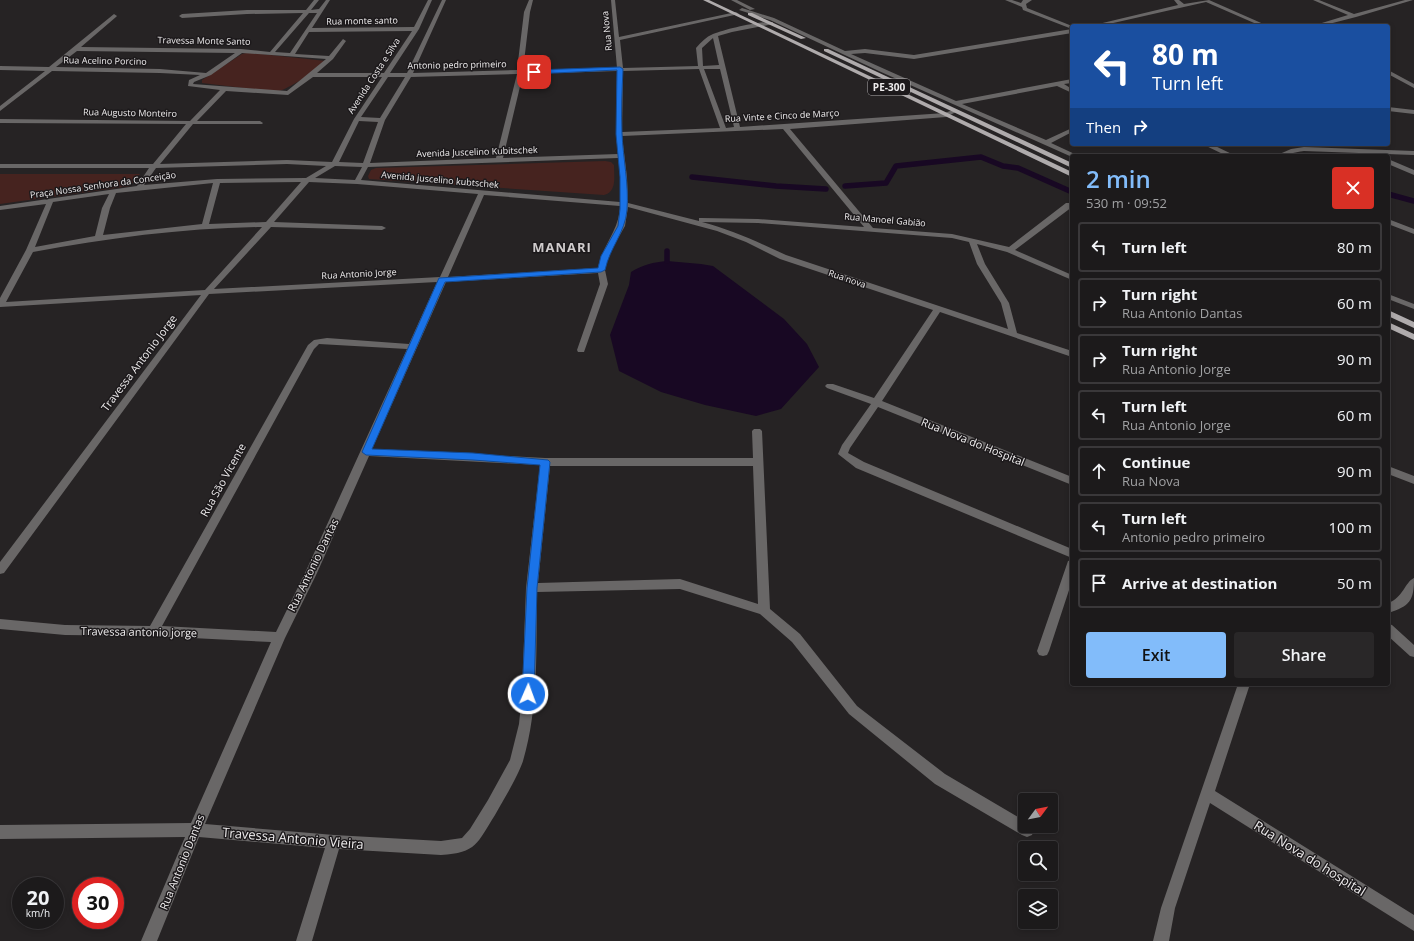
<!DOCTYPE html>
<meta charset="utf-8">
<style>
body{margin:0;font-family:"Open Sans",sans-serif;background:#292728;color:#f1f3f6;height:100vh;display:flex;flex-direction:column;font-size:15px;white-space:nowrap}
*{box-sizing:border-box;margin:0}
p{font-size:13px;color:#a0a1a3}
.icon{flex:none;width:22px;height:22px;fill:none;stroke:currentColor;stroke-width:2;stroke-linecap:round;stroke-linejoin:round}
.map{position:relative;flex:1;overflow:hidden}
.side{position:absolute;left:1070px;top:154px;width:320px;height:532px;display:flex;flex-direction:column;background:#1c1a1b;border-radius:4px;box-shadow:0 2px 6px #0003,0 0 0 1px #3a383a}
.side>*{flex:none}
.hud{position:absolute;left:1070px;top:24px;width:320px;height:122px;border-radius:4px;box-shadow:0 2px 6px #0003,0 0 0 1px #3a383a;background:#1a4fa0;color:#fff;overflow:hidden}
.needle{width:26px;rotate:58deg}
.buttons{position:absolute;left:1018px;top:793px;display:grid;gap:8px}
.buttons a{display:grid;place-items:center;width:40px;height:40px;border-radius:4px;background:#1c1a1b;box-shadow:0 2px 6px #0003,0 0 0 1px #3a383a;font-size:20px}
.speed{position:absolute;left:12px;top:877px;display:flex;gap:8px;font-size:20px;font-weight:700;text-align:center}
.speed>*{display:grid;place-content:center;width:52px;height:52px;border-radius:50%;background:#1c1a1b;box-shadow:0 2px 6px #0003,0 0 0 1px #3a383a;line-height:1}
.speed small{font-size:10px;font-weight:400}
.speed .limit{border:6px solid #d22;background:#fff;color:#111}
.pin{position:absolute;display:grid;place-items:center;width:34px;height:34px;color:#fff;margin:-17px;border-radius:8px;box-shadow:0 2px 6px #0006}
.me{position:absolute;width:44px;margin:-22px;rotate:2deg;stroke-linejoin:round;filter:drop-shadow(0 0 3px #0008)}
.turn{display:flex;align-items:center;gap:14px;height:84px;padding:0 16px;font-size:18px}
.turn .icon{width:52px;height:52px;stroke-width:2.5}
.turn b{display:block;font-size:28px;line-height:34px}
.then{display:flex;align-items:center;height:38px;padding:0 16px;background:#0003;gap:8px;font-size:15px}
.round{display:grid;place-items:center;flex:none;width:42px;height:42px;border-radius:4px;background:#292728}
.headline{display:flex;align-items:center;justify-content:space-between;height:68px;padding:0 16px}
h1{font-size:24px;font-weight:600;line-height:30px;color:#82bcfa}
.primary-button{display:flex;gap:8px;margin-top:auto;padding:8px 16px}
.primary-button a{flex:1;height:46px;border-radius:4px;background:#82bcfa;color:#111;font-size:16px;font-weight:600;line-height:46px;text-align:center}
.primary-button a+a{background:#292728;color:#f1f3f6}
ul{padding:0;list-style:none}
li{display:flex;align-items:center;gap:12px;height:50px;margin:0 8px 6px;padding:0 8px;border:2px solid #3a383a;border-radius:4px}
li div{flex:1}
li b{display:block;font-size:15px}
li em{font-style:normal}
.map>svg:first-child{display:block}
.green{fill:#46231f}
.water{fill:#180823}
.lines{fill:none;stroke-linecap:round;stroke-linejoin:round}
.stream{stroke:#180823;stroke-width:5.5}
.minor{fill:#696767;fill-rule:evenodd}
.major{fill:#afabac;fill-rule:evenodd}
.route{fill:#1a73e8;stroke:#114b97}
.labels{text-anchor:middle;stroke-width:3;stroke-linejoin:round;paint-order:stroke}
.far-street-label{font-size:9px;fill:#eeeced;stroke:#1c191b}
.shield{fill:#1c191b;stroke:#afadae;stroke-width:1}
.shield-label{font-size:10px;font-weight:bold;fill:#eeeced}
.street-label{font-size:11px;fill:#eeeced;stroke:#1c191b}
.far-district-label{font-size:13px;font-weight:bold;letter-spacing:1px;fill:#d0cccd;stroke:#1c191b}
.near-street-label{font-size:13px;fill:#eeeced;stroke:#1c191b}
</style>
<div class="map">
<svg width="1414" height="941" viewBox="0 0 1414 941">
<rect width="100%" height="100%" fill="#262324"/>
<path class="green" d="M246 53H252L326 61C316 71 289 89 276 92L202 83V80L242 54Z
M605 161 611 162 614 165C614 177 617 192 604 195L369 179 368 176 371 170 376 168Z
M0 174H140L130 186 0 204Z"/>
<path class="water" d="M667 261 701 264 713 266 784 319 807 344 819 367 781 409 756 416 705 405 661 392 619 371 610 335 629 285 631 272C642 265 654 262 667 261Z"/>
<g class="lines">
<path class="stream" d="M692 177 776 186 826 189
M845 186 886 183 896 166 981 157 1003 166 1018 168 1072 192
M1388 194 1414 201
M667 251V261"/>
<path class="minor" d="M314 0H319L311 10 319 9 326 0H330L312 28 414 27 428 0H432L419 29 390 73H407L442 0H446L413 73 517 70 524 12 529 0H533L530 12 523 70 617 68 611 0H615L619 37 736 12 739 14 620 40 623 68 698 66 696 48C701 42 706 37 713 34 726 29 759 21 773 22V24L732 32 718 36 740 127 945 113 955 109 958 111 946 117 790 129 873 228 952 234 1009 247 1066 203H1072V207L1015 250 1072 275V280L1007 252 977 244 985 264 1009 303 1017 333 1072 351V357L940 312 882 401 1072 477V485L878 407 850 448 848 453 864 462 1072 549V558L856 468 838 454 842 445 871 404 827 388 825 386 827 384H833L874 398 933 310 780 259 746 242 717 231 628 207 625 226 608 256 605 270 608 284 584 352H578L577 350 600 284 598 273 446 282 372 449 545 458H753L752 431 754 429H760L762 431 770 609 800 634 857 706 945 774 1025 821V826H1032L1034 830 1032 835 1027 837 1022 835 935 784 849 714 792 642 760 614 680 589 537 592C536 648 539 707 523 761 518 776 503 801 495 815 477 843 477 853 441 855L339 849 312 941H296L325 848 199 837 157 941H141L185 837 0 839V825L191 823 271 642 153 636 65 635 0 629V619L65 625 150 626 308 345 314 340 327 338 409 344 437 282 209 294 4 573 0 574V562L201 295 0 307V298L26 250 46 204 0 210V206L137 186 149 168H0V164H153L186 124 0 123V119L190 121 220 90 188 86 189 80 200 75 160 73 52 71 0 111V106L45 71 0 70V66L49 67 114 14 117 16 116 17 81 47 241 49 270 52 303 13 247 14 182 18 179 16 182 14 247 10H306ZM309 13H317L290 53 275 52ZM412 31 384 73H317L333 59 346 41 343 39 329 56 295 54 309 32ZM713 38 719 65 703 66 702 48ZM77 51 235 53 206 73 160 69 56 67ZM242 53 326 59 287 91 193 84 194 82 211 75ZM699 69 720 128 622 132 623 71ZM704 69H720L734 127 726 128ZM617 71 616 134 618 154 503 158 523 74ZM517 74 496 158 370 163 385 120 411 77ZM313 77H382L354 119 332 162 287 160 160 164 193 124H262L263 123 260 121H197L226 91 288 95ZM388 77H405L380 118 361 117ZM359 121 378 122 363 163 339 162ZM783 129 864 227 758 219 702 218H699V221L628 203 627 177 622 136ZM618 158 621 177 620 202 361 180 368 167ZM287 164 326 166 306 178 217 179 144 185 156 168ZM335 166 362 167 355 180 315 178ZM301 182 266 222 209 224 220 183ZM309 182 357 184 478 194 440 277 214 289 271 227 382 230 386 228 382 226 274 222ZM213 183 202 224 103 235 110 208 116 193ZM109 194 102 208 95 236 35 247 53 202ZM484 195 620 206C620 229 602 246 598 268L448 277ZM702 222 758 223 952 238 969 242 977 264 1001 303 1008 329 786 255C758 242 732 230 702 222ZM262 227 205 290 6 302 33 252C109 238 185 228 262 227ZM319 344 407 349 305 573 276 632 162 626 314 349ZM369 456 540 465 526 588 522 694 519 724 510 760 488 800 470 829 462 838 441 841 334 835 205 824 285 638 317 573ZM550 466H753L758 604 680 579 538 583Z
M731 0H737L755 9 750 10Z
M1005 0H1012L1021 3 1023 0H1032L1026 4 1027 8 1072 26V33L914 59 865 53 851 54 956 101 1072 79V83L1064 84 1072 89V93L1057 86 962 104 1046 140 1072 128V132L1051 143 1079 156 1072 157 881 72 770 20 739 10 742 8 774 18 845 51 865 49 914 55 1072 29 1023 10 1022 7Z
M1174 0H1179L1184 4 1209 0 1268 26H1261L1206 2 1100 26H1090L1178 5Z
M1313 0H1319L1354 14 1405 0H1413L1356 17 1321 26H1312L1348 15Z
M1388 70 1414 84V88L1388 74Z
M1388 107 1414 110V114L1388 111Z
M1202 144H1211L1236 156H1227Z
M1304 147 1414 151V155L1304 151C1294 152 1285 156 1275 156L1291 149Z
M1388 159 1414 170V175L1388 164Z
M1388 219 1414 229V234L1388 224Z
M1388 294 1414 304V309L1388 299Z
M1388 466 1414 476V484L1388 474Z
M1072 560V581L1049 651 1047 655 1043 656 1039 655 1037 651 1067 564 1068 561Z
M1414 578C1414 601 1410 606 1388 613V603C1403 598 1405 582 1414 578Z
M1388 624 1392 625 1414 645V657L1410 656 1388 636Z
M1238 684H1250L1215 791 1414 915V931L1210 803 1175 908 1169 941H1153L1161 908Z"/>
<path class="major" d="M703 0H709L1072 172V177Z
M748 13H752L806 38 801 39 748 15Z
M824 49H828L1072 163V168L824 51Z
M1388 310 1414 322V328L1388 316Z
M1388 322 1414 334V340L1388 328Z"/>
</g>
<path class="route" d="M620 67 623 69C622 90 621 112 622 133 623 159 629 184 627 210 625 233 610 247 605 270L601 272 445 282 372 449 473 453 548 460 550 462 537 588 534 694 532 698 528 700 524 698 522 694 527 588 540 465 473 460 366 455 362 452 439 278 598 268 601 256 618 226 620 209V177L616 134 617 70 534 74 532 72 534 70Z"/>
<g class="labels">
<g class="far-street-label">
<text transform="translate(362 21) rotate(-1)" y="3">Rua monte santo</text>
<text transform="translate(607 31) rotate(-96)" y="3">Rua Nova</text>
<text transform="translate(204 41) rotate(1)" y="3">Travessa Monte Santo</text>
<text transform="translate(105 61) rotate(1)" y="3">Rua Acelino Porcino</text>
<text transform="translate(457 65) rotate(-1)" y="3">Antonio pedro primeiro</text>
<text transform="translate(374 76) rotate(-57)" y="3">Avenida Costa e Silva</text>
<text transform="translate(130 113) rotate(1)" y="3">Rua Augusto Monteiro</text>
<text transform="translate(782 116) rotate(-3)" y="3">Rua Vinte e Cinco de Março</text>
<text transform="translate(477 152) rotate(-2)" y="3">Avenida Juscelino Kubitschek</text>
<text transform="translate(440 180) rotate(5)" y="3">Avenida juscelino kubtschek</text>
<text transform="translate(103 185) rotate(-8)" y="3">Praça Nossa Senhora da Conceição</text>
<text transform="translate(885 220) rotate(5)" y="3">Rua Manoel Gabião</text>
<text transform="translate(359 274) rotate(-3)" y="3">Rua Antonio Jorge</text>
<text transform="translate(847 279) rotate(19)" y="3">Rua nova</text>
</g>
<rect class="shield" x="868" y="79" width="42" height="16" rx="3"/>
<g class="shield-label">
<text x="889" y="91">PE-300</text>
</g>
<g class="street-label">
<text transform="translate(139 363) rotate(-53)" y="4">Travessa Antonio Jorge</text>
<text transform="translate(973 442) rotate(22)" y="4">Rua Nova do Hospital</text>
<text transform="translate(223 480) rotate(-61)" y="4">Rua São Vicente</text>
<text transform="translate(313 565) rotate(-64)" y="4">Rua Antonio Dantas</text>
<text transform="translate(139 632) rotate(1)" y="4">Travessa antonio jorge</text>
<text transform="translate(182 862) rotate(-68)" y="4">Rua Antonio Dantas</text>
</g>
<g class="far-district-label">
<text x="562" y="252">MANARI</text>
</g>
<g class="near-street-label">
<text transform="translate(293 838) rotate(5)" y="5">Travessa Antonio Vieira</text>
<text transform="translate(1310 858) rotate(32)" y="5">Rua Nova do hospital</text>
</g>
</g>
</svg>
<div class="buttons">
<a><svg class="needle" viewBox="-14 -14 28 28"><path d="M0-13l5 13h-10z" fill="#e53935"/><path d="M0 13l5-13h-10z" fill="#a0a1a3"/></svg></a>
<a><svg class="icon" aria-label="search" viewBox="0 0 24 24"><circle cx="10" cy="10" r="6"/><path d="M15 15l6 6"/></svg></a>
<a><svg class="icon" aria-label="layers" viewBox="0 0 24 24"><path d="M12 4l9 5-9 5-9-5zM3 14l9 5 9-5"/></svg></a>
</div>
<div class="speed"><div>20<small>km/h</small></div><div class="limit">30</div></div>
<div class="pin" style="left:534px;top:72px;background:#d93025"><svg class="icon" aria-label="arrive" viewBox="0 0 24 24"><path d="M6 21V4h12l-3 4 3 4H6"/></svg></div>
<svg class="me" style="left:528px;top:694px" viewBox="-20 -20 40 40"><circle r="17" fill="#1a73e8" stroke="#fff" stroke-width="3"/><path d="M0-11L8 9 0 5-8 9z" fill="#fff"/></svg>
<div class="hud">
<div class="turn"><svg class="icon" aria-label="left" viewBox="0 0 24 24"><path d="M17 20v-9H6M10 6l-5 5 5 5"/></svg><div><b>80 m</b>Turn left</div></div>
<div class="then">Then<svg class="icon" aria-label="right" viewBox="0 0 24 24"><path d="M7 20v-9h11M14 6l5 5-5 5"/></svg></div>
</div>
<section class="side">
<div class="headline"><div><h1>2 min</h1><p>530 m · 09:52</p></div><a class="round" style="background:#d93025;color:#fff"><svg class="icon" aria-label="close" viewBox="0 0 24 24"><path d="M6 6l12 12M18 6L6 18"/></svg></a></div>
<ul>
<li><svg class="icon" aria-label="left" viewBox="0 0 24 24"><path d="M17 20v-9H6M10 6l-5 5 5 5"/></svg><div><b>Turn left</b></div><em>80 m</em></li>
<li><svg class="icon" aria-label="right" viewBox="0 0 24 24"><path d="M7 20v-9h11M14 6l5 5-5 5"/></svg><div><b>Turn right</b><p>Rua Antonio Dantas</p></div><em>60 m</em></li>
<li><svg class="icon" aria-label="right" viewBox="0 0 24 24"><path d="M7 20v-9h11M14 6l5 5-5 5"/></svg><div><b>Turn right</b><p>Rua Antonio Jorge</p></div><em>90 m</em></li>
<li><svg class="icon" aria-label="left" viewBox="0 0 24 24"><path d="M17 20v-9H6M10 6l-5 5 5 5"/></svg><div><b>Turn left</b><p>Rua Antonio Jorge</p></div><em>60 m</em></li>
<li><svg class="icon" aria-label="ahead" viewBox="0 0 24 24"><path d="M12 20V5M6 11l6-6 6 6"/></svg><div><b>Continue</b><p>Rua Nova</p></div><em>90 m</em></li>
<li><svg class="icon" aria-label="left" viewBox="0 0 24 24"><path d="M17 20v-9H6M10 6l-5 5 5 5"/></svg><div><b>Turn left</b><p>Antonio pedro primeiro</p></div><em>100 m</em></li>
<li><svg class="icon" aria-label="arrive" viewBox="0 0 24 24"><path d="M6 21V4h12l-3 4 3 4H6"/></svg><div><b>Arrive at destination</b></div><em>50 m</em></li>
</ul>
<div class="primary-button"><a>Exit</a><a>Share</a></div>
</section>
</div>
